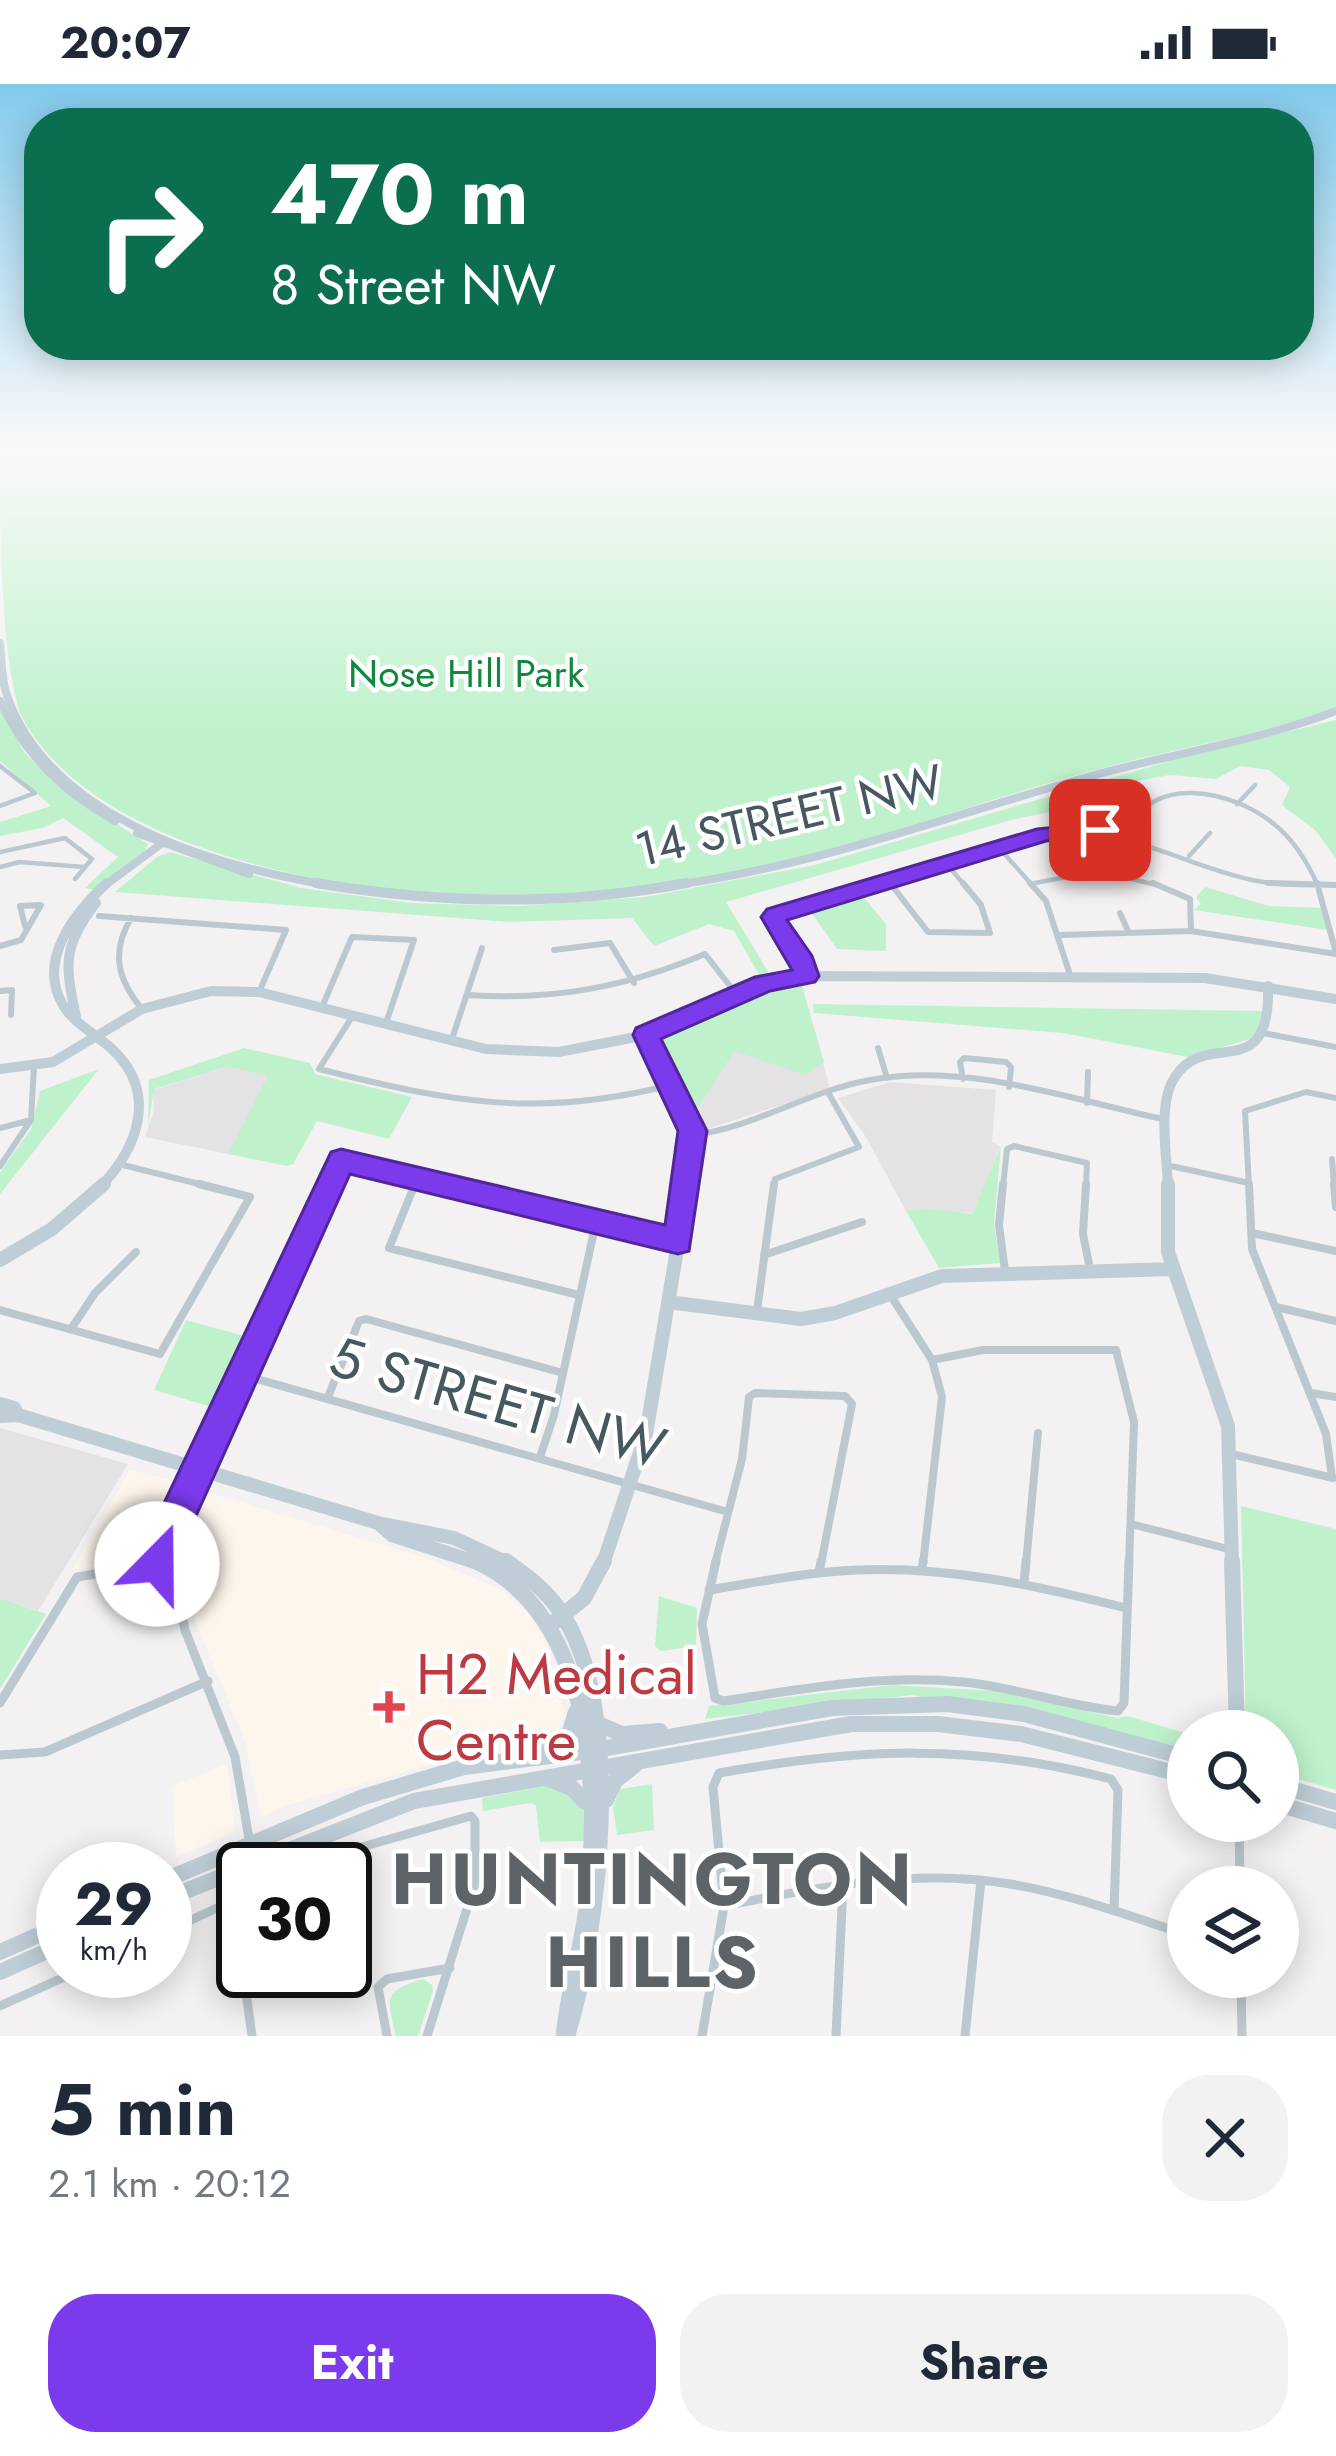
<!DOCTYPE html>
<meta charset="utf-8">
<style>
body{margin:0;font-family:Jost,sans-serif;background:#f2f2f3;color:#1f2937;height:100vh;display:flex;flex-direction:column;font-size:45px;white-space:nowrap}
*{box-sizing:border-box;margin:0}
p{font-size:39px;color:#747a83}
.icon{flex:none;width:66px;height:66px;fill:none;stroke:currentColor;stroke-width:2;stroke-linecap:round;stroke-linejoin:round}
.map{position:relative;height:1952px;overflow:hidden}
.drawer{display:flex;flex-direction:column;background:#fff;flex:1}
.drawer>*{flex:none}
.banner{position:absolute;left:24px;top:24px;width:1290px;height:252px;border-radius:48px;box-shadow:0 6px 30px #0003;background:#0b6e4f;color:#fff;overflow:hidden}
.fabs{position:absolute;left:1167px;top:1626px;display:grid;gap:24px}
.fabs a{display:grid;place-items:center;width:132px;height:132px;border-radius:50%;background:#fff;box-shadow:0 6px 30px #0003;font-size:60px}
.speed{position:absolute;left:36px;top:1758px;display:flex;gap:24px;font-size:60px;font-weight:700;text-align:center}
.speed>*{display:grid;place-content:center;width:156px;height:156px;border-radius:50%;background:#fff;box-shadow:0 6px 30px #0003;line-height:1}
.speed small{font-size:30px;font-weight:400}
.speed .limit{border:6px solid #111;border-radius:18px;background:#fff;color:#111}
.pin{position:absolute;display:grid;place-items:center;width:102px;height:102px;color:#fff;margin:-51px;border-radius:24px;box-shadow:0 6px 18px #0006}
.me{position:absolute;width:132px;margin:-66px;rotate:22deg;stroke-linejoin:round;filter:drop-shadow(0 0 9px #0008)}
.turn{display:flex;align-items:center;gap:42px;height:252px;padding:0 48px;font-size:54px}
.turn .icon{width:156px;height:156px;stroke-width:2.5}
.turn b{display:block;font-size:84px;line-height:102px}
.round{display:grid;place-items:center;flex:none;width:126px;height:126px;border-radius:48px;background:#f2f2f3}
.overview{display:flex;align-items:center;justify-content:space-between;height:204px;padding:0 48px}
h1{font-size:72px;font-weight:700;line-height:90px}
.primary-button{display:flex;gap:24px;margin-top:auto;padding:24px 48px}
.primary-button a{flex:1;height:138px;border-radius:48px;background:#7c3aed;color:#fff;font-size:48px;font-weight:700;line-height:138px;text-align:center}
.primary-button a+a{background:#f2f2f3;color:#1f2937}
.status{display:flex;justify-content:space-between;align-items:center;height:84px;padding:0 60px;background:#fff;direction:ltr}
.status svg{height:33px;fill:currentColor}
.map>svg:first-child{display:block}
.commercial{fill:#fdf6ec}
.education{fill:#e5e2e4}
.green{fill:#bff2cc}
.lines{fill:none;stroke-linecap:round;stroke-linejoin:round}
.street-far3{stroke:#bcc8cf;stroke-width:4.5}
.street-far2{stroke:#bcc8cf;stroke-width:6}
.street-far1{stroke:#bcc8cf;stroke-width:8}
.street{stroke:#bcc8cf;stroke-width:9}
.secondary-far3{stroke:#becdd6;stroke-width:8}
.secondary-far2{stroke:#becdd6;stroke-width:10}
.secondary-far1{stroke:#becdd6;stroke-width:14}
.secondary{stroke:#becdd6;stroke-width:16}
.route{fill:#7c3aed;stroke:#51269a;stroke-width:3}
.health-dot{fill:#e0444e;stroke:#fff;stroke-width:4.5}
.labels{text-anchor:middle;stroke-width:9;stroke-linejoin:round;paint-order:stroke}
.far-park-label{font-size:39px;fill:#12883e;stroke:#fff}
.street-label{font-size:48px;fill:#485860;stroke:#fff}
.near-street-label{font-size:57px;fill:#485860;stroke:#fff}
.near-health-label{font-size:57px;fill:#be3a42;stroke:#fff;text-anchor:start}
.near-district-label{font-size:72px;font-weight:bold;letter-spacing:3px;fill:#5d6367;stroke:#fff}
</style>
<div class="status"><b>20:07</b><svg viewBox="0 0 49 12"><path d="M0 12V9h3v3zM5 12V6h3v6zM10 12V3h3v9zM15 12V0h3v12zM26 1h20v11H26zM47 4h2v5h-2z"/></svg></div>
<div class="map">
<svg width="1336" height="1952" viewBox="0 0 1336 1952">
<rect width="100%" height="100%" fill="#f4f1f2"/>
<path class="commercial" d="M130 1386 185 1400 165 1442 160 1469 155 1473 72 1486Z
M200 1406 426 1474 504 1507 531 1533 544 1556 565 1630 558 1647 545 1655 489 1664 284 1722 261 1734 245 1657 178 1495 179 1448Z
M227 1680 235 1748 176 1773 172 1702Z"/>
<path class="education" d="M800 895 830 1005 704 1046 701 1029 657 952 763 903Z
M227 983 269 992 228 1070 145 1053 154 1027 153 1006Z
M890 998 996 1006 992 1058 1000 1062 975 1129 906 1127 866 1053 838 1014Z
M0 1344 128 1380 38 1527 0 1514Z"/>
<path class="green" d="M0 369H1336V624C1257 652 1172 665 1091 687 992 714 895 749 795 775 603 823 385 830 197 762 130 738 53 696 20 629 0 567 0 439 0 369Z
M0 626 25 669 59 703 148 760 145 768 96 806 85 804 118 773 63 734 42 744 0 752V738L51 722 0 677Z
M1336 636V774L1316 747 1282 721 1290 703 1269 686 1240 682 1216 695 1170 691 1141 696 1117 707 1097 728 1061 726 1015 735 726 818 772 894 762 896 734 847 709 840 654 862 632 834 510 838 115 808 157 773 170 768 301 804 411 819 519 822 645 813 815 781 1170 677Z
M1205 803 1269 822 1323 824 1328 846 1194 826 1201 820 1196 813Z
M860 809 886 840V867L837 865 808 824Z
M800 895 824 978 805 991 734 967 698 1024 657 952 763 903Z
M813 920 1263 927 1262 941 1250 955 1188 973 1063 949 814 929Z
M244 964 310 979 315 990 412 1013 389 1055 317 1037 293 1080 287 1082 228 1070 268 992 227 983 154 1005 148 1044 149 996Z
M99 985 0 1110V1088L31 1045 40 1007Z
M1001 1062 994 1140 1000 1179 939 1184 906 1127 932 1125 972 1130Z
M186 1236 255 1255 222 1326 154 1306Z
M1241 1422 1336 1445V1706L1278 1689V1647H1246Z
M659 1512 697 1524 696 1562 661 1567 655 1562Z
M0 1514 46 1530 0 1605Z
M893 1601 996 1607 1118 1634 1128 1632 1188 1650V1668L912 1611 705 1635 709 1622Z
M652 1700 654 1746 617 1751 613 1723 620 1705Z
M550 1701 559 1702 582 1722 586 1757 540 1758 536 1722 531 1719 483 1727 482 1714Z
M423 1895 432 1901 433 1907 418 1952H396C387 1913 382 1908 423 1895Z"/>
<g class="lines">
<path class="street-far3" d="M0 682 35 709 0 722
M1237 720 1255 701
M1129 750C1149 687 1234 707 1274 740 1294 756 1308 779 1318 802
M999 764 1033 802
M0 768 65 754 92 775 75 795
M1189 772 1210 749
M947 780 965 802
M0 783 19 778 85 783
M889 798 892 802
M1035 799 1097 787 1161 802
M872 802 1045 750C1128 741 1176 779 1252 796 1280 802 1308 801 1336 801"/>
<path class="street-far2" d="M890 799 928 848 990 849 981 821 963 799
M1030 799 1046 817 1071 894
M1153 799 1190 815 1191 847
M1268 799 1336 801
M1317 799 1336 869
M1120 829 1128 847
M99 832 286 846 260 906
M131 834C111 868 117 895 142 925
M1060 851 1191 847 1336 870
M0 862 21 856 41 821 20 822 25 842
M554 866 610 859 634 899
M806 892 800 871 773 833 882 799
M0 907 12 906 11 931
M467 911C553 917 626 903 705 870L737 911
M322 923 352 853 414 856 386 939
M352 933 319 985C450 1018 537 1035 671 1001
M1263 949 1336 963
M451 958 482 864
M878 964 887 994
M963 995 960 978 964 974 1006 978 1011 983 1009 1003
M1087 1019 1088 988
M0 1044 31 1036
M693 1051C756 1043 808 1007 870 996 967 978 1069 1015 1163 1035
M1332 1075 1334 1103
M119 1080 211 1103
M1166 1081 1249 1099
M0 1082 31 1036 34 983
M329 1103 341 1076 454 1103
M414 1103 418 1094
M774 1103 775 1095 859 1063 829 1010
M1003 1103 1007 1065 1014 1062 1087 1079 1086 1103
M1249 1103 1245 1027 1306 1008 1336 1014"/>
<path class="street-far1" d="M415 1100 389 1164 579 1211
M441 1100 678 1157
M1003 1100 999 1141 1005 1187
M1086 1100 1083 1150 1090 1185
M1249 1100 1252 1165 1326 1350 1332 1393
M1334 1100 1336 1123
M1252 1149 1336 1167
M764 1171 862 1138
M891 1212 932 1276 942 1313 923 1480
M1276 1223 1336 1237
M0 1226 160 1270 250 1113 199 1100
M757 1227 774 1100
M71 1245 95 1209 136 1168
M932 1276 983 1266H1116L1134 1338 1129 1480
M246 1292 728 1428
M1311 1309 1336 1313
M328 1313 359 1237 366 1235 563 1289
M1231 1370 1333 1394
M540 1373 554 1331 596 1138
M1131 1440 1232 1466
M152 1480 167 1478
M170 1480 178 1430 330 1100
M715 1480 742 1375 749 1313 755 1309 845 1312 852 1320 821 1480
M1026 1480 1038 1349"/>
<path class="street" d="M171 1477 185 1546 235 1673 253 1778
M716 1477 702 1540 715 1614 723 1617C803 1605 881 1590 963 1598 1015 1603 1066 1622 1118 1627L1124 1619 1129 1477
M922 1487 923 1477
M819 1489 821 1477
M1024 1499 1026 1477
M709 1506C758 1498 807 1488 858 1486 949 1482 1038 1502 1126 1524
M0 1619 77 1493 167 1478
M0 1671 45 1668 208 1597
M1239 1737 1240 1803
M305 1785 358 1764 471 1732 475 1737V1799L427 1952
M233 1817 243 1885
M724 1822C817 1803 915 1784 1010 1800 1071 1810 1129 1832 1188 1851
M165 1848 243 1812
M243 1887 252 1952
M1241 1893 1242 1952
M0 1922 78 1887
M387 1952 378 1903 387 1895 450 1884
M702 1952 724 1822 713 1703 719 1689C859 1664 972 1659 1111 1695L1118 1706 1114 1827
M836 1952 843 1801
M965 1952 981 1796"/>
<path class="secondary-far3" d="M0 559C2 577 1 597 8 614 53 737 218 783 334 802
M0 617C25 671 63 708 115 737
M137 749 249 790
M104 802 165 757
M669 802C812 783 949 732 1087 693 1170 670 1255 658 1336 627"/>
<path class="secondary-far2" d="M316 799C439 820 565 822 687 799
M76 932C65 882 62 862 96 819
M646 951 693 1047 688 1103
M0 985 53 978 142 925 211 907 259 908 486 965 559 968 646 951 764 899 802 892 1205 894 1336 915
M100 1103C139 1063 158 1008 112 965 97 951 73 939 63 921 36 876 76 827 107 799
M1168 1103C1167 1072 1157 1019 1175 993 1207 943 1271 1003 1268 902"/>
<path class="secondary-far1" d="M1168 1100V1168L1228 1342 1232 1480
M0 1176 52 1145 104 1100
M668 1218 801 1235 835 1229 942 1192 1174 1185
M0 1320 14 1324 18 1331
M0 1332 18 1331 378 1439 454 1454 510 1480
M378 1439 392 1451 481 1480
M603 1480 646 1350 688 1100"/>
<path class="secondary" d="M475 1477C590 1528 598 1694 589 1804 585 1853 569 1900 564 1949
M506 1477C527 1492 546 1506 560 1527 626 1622 600 1847 567 1952
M1232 1477 1237 1647
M552 1540 584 1514 604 1477
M594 1638 622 1650 660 1647
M540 1672 569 1651 576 1628
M546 1694 572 1704 585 1718
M1278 1701 1336 1718
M606 1716 615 1697 635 1681
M1278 1720 1336 1737
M165 1796 363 1713 464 1683 596 1666 832 1624 947 1620 1024 1630 1188 1674
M165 1815 414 1717 851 1640H938L1021 1650 1188 1692
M0 1868 63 1840
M0 1888 63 1860"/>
</g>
<linearGradient id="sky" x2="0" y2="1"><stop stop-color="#82caec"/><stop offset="0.57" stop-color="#faf9f9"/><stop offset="1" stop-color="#faf9f9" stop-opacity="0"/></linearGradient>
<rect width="1336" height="642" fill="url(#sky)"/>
<path class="route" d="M1100 739 1108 741V751L1046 757 787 836 812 872 819 892 815 898 770 907 661 955 707 1047 689 1167 678 1170 350 1090 196 1432 180 1492 157 1499 144 1493 138 1480 144 1467 152 1464 165 1417 331 1068 341 1065 665 1141 678 1047 633 951 636 944 755 893 792 886 761 833 767 825 1037 745Z"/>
<path class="health-dot" d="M383 1605h12v12h12v12h-12v12h-12v-12h-12v-12h12z"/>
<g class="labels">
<g class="far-park-label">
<text x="466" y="603">Nose Hill Park</text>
</g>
<g class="street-label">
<text transform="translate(789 731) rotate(-13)" y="17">14 STREET NW</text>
</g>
<g class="near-street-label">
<text transform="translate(498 1318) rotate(16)" y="20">5 STREET NW</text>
</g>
<g class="near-health-label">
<text x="416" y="1610">H2 Medical<tspan x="416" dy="66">Centre</tspan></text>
</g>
<g class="near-district-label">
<text x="653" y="1820">HUNTINGTON<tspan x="653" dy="83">HILLS</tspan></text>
</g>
</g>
</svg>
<div class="fabs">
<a><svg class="icon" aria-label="search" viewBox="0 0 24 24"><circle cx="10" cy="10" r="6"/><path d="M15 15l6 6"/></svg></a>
<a><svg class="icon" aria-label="layers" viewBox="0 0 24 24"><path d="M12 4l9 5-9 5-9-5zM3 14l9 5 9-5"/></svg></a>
</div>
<div class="speed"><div>29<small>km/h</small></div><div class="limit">30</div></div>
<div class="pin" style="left:1100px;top:746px;background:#d93025"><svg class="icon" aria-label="arrive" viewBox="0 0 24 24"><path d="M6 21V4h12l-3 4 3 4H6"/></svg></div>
<svg class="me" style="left:157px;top:1480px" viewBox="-20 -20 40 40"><circle r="19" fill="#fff"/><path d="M0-13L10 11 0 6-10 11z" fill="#7c3aed"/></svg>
<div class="banner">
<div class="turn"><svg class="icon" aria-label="right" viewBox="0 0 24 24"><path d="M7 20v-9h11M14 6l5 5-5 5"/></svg><div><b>470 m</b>8 Street NW</div></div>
</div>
</div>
<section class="drawer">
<div class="overview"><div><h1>5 min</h1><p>2.1 km · 20:12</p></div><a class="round"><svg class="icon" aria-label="close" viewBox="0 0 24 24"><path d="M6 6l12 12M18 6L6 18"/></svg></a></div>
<div class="primary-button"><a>Exit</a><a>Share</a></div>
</section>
